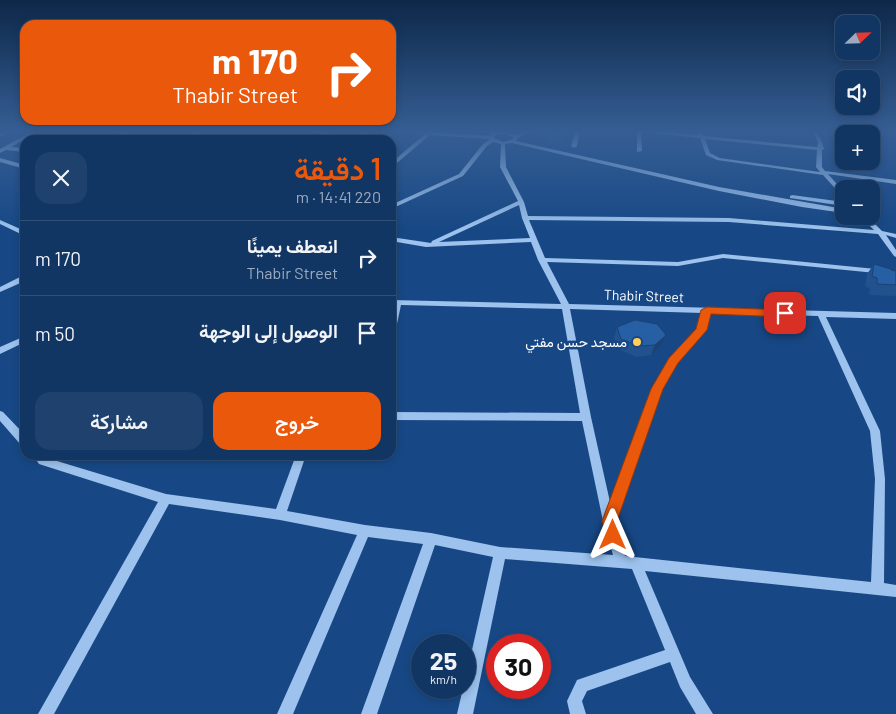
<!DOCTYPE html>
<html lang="ar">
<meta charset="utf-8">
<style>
body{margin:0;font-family:Barlow,Vazirmatn,sans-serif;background:#1e416d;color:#f1f3f6;direction:rtl;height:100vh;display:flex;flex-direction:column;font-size:19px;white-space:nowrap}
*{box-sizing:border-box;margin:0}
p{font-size:16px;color:#9cabbf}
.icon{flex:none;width:28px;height:28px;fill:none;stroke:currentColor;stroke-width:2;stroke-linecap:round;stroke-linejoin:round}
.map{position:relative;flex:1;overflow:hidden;direction:ltr}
.drawer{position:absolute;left:20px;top:135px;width:376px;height:325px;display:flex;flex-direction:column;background:#113664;border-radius:15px;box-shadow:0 2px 8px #0003,0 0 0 1px #305078;direction:rtl}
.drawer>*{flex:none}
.guide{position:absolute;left:20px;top:20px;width:376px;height:105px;border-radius:15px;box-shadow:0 2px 8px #0003,0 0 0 1px #305078;direction:rtl;background:#ea580c;color:#fff;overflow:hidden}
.needle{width:32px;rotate:67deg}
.tools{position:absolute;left:835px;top:15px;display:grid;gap:10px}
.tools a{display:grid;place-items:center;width:45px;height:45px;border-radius:10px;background:#113664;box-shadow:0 2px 8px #0003,0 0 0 1px #305078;font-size:25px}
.speed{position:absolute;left:411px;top:634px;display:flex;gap:10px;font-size:25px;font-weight:700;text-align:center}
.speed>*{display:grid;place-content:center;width:65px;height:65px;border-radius:50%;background:#113664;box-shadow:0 2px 8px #0003,0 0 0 1px #305078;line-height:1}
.speed small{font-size:12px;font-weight:400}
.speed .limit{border:8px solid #d22;background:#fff;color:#111}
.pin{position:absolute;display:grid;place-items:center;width:42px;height:42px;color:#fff;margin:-21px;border-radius:10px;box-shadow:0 2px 8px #0006}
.me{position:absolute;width:55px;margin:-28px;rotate:0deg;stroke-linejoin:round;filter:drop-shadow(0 0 4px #0008)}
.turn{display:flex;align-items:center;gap:18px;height:105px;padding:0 15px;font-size:22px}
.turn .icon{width:65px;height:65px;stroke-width:2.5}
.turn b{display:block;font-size:35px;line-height:42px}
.round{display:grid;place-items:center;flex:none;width:52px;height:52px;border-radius:15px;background:#1e416d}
.headline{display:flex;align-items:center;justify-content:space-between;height:85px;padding:0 15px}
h1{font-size:30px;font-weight:600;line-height:38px;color:#ea580c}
.action{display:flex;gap:10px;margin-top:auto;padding:10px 15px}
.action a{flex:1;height:58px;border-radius:15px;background:#ea580c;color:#fff;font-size:20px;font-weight:600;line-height:58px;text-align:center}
.action a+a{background:#1e416d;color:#f1f3f6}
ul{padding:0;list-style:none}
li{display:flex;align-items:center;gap:15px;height:75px;padding:0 15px;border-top:1px solid #305078}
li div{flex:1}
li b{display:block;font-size:19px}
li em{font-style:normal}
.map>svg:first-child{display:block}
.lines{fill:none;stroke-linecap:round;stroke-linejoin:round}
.minor{fill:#9cc2ed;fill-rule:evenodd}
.wall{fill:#21528d}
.shaded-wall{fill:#1b4273}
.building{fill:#265fa4;stroke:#1b4273}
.route{fill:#ea580c;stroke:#983908}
.poi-dot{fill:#ffcd58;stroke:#174885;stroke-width:2}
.labels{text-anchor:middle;stroke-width:5;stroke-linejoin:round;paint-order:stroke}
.street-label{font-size:14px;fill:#fff;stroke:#174885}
.poi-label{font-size:14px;fill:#fff;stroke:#174885;text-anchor:end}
</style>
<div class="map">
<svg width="896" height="714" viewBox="0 0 896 714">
<rect width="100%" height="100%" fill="#174885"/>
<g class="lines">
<path class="minor" d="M8 130H14L0 137V134Z
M35 130H40L11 147 25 148V152L6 150 0 153V149Z
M106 130 127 132 136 130 116 140H110L122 134Z
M198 130H204L195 136 211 140 191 138 186 140H180Z
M302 130H312L352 137 365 130H370L355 140H349Z
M389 130H408L490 136 492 134 474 130C488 130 503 131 516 135L526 130H532L518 138 516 141 719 187 844 209V213L802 207 719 191 512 143 505 144 506 167 524 202 528 216 729 218 874 230 860 216H867L882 231 896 234V238L886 235 896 250V257L894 256 878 234 729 222 529 220 545 258 678 262 723 254 896 271V275L723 258 678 266 547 262 569 304 896 313V319L826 317 880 431 885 479 884 583 896 585V597L645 571 690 677 713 714H696L680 687 670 662 587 691 582 701 586 714H570L567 701 577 680 665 650 632 569 505 559 473 714H457L463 688H465V681L493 557 435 545 377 714H361L423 544 368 537 293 714H277L357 535 280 520 169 504 54 714H38L158 502 39 464 33 455H44L47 458 166 494 276 509 296 455H306L287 511 365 525 431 533 500 547 613 555 603 521 582 421 391 420V412L580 413 562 309 401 305 395 333 391 336V314L394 304H391V300L561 304 538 260 531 242 426 247 391 241V237L431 243 432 241 518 201 500 167 501 144 493 142 487 146 463 176 391 209V205L459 174 483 144 490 139 430 135 391 168V163L425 134 391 131ZM505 134 513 137V139L503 142 494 138 496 135ZM519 205 522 218 530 238 439 242ZM570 309 702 313 697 329 671 359 652 389 610 502 591 417ZM710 313 818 316 870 431 875 479 871 582 625 556 615 521 662 389 677 363 704 332Z
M576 130H580L577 146 574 148 571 146Z
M630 130H646L699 135 697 130H701L704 136 817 147 818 142 812 130H816L822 142 824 149 822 150V167L825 171 896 180V184L828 174 844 192V198L823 175 717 160 706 155 700 138 641 132 642 151 637 152V132ZM705 139 817 150 816 167 820 172 720 158 710 153Z
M0 158 25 165V169L0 162Z
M792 195 844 202V206L790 198V196Z
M0 220 25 231V236L0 224Z
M22 276H25V281L0 292V287Z
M25 336V342L0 354V347Z
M0 411 3 412 25 435V446L21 445 0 421Z"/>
</g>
<path class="wall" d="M566 131 563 144 546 143 547 137Z
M845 161H871L873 169 869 175 843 169Z
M874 264 891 270 896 271V296L869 295 870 289 865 286 867 274Z
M617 327 666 335 661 346 651 355 637 357 618 349 614 338Z"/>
<path class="shaded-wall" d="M666 335 661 346 651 355 655 345Z"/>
<path class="building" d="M548 130 566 131 564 138 547 137Z
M871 160 875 161 873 169 847 163V161H871Z
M874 264 891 269V270L896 271V285L877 284V278L872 276Z
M635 320 657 324 666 335 655 345 640 346 621 339 617 327Z"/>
<linearGradient id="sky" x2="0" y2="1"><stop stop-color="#0d2849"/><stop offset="0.57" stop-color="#365e94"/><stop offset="1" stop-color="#365e94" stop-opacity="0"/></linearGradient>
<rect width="896" height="230" fill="url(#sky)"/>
<path class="route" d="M707 307 785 310 790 313 785 317 711 314 707 330 678 363 663 389 617 521 621 535 619 540 613 542 608 540 602 521 651 389 669 358 696 329 701 310Z"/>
<circle class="poi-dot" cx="637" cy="342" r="5"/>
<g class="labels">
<g class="street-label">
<text transform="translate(644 296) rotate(2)" y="5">Thabir Street</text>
</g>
<g class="poi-label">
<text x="627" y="347">مسجد حسن مفتي</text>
</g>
</g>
</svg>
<div class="tools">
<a><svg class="needle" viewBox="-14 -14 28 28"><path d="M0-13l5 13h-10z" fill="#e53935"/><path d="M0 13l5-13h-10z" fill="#9cabbf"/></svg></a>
<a><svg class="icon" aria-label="sound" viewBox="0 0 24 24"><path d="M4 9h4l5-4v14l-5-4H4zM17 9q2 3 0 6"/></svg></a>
<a>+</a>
<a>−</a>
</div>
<div class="speed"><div>25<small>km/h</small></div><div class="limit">30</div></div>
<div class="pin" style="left:785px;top:313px;background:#d93025"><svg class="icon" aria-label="arrive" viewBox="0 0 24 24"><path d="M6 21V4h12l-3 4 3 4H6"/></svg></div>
<svg class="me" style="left:613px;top:535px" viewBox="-20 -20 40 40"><path d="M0-17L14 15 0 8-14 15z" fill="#ea580c" stroke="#fff" stroke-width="4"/></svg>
<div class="guide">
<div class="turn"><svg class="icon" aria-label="right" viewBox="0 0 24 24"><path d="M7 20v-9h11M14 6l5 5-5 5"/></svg><div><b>170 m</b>Thabir Street</div></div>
</div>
<section class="drawer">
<div class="headline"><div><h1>1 دقيقة</h1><p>220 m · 14:41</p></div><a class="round"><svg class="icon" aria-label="close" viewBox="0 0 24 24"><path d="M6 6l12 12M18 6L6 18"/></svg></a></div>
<ul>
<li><svg class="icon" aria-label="right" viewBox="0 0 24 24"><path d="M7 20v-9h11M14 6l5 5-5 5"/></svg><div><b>انعطف يمينًا</b><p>Thabir Street</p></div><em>170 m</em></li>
<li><svg class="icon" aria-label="arrive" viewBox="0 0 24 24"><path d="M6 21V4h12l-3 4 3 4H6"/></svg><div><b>الوصول إلى الوجهة</b></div><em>50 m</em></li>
</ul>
<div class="action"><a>خروج</a><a>مشاركة</a></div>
</section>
</div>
